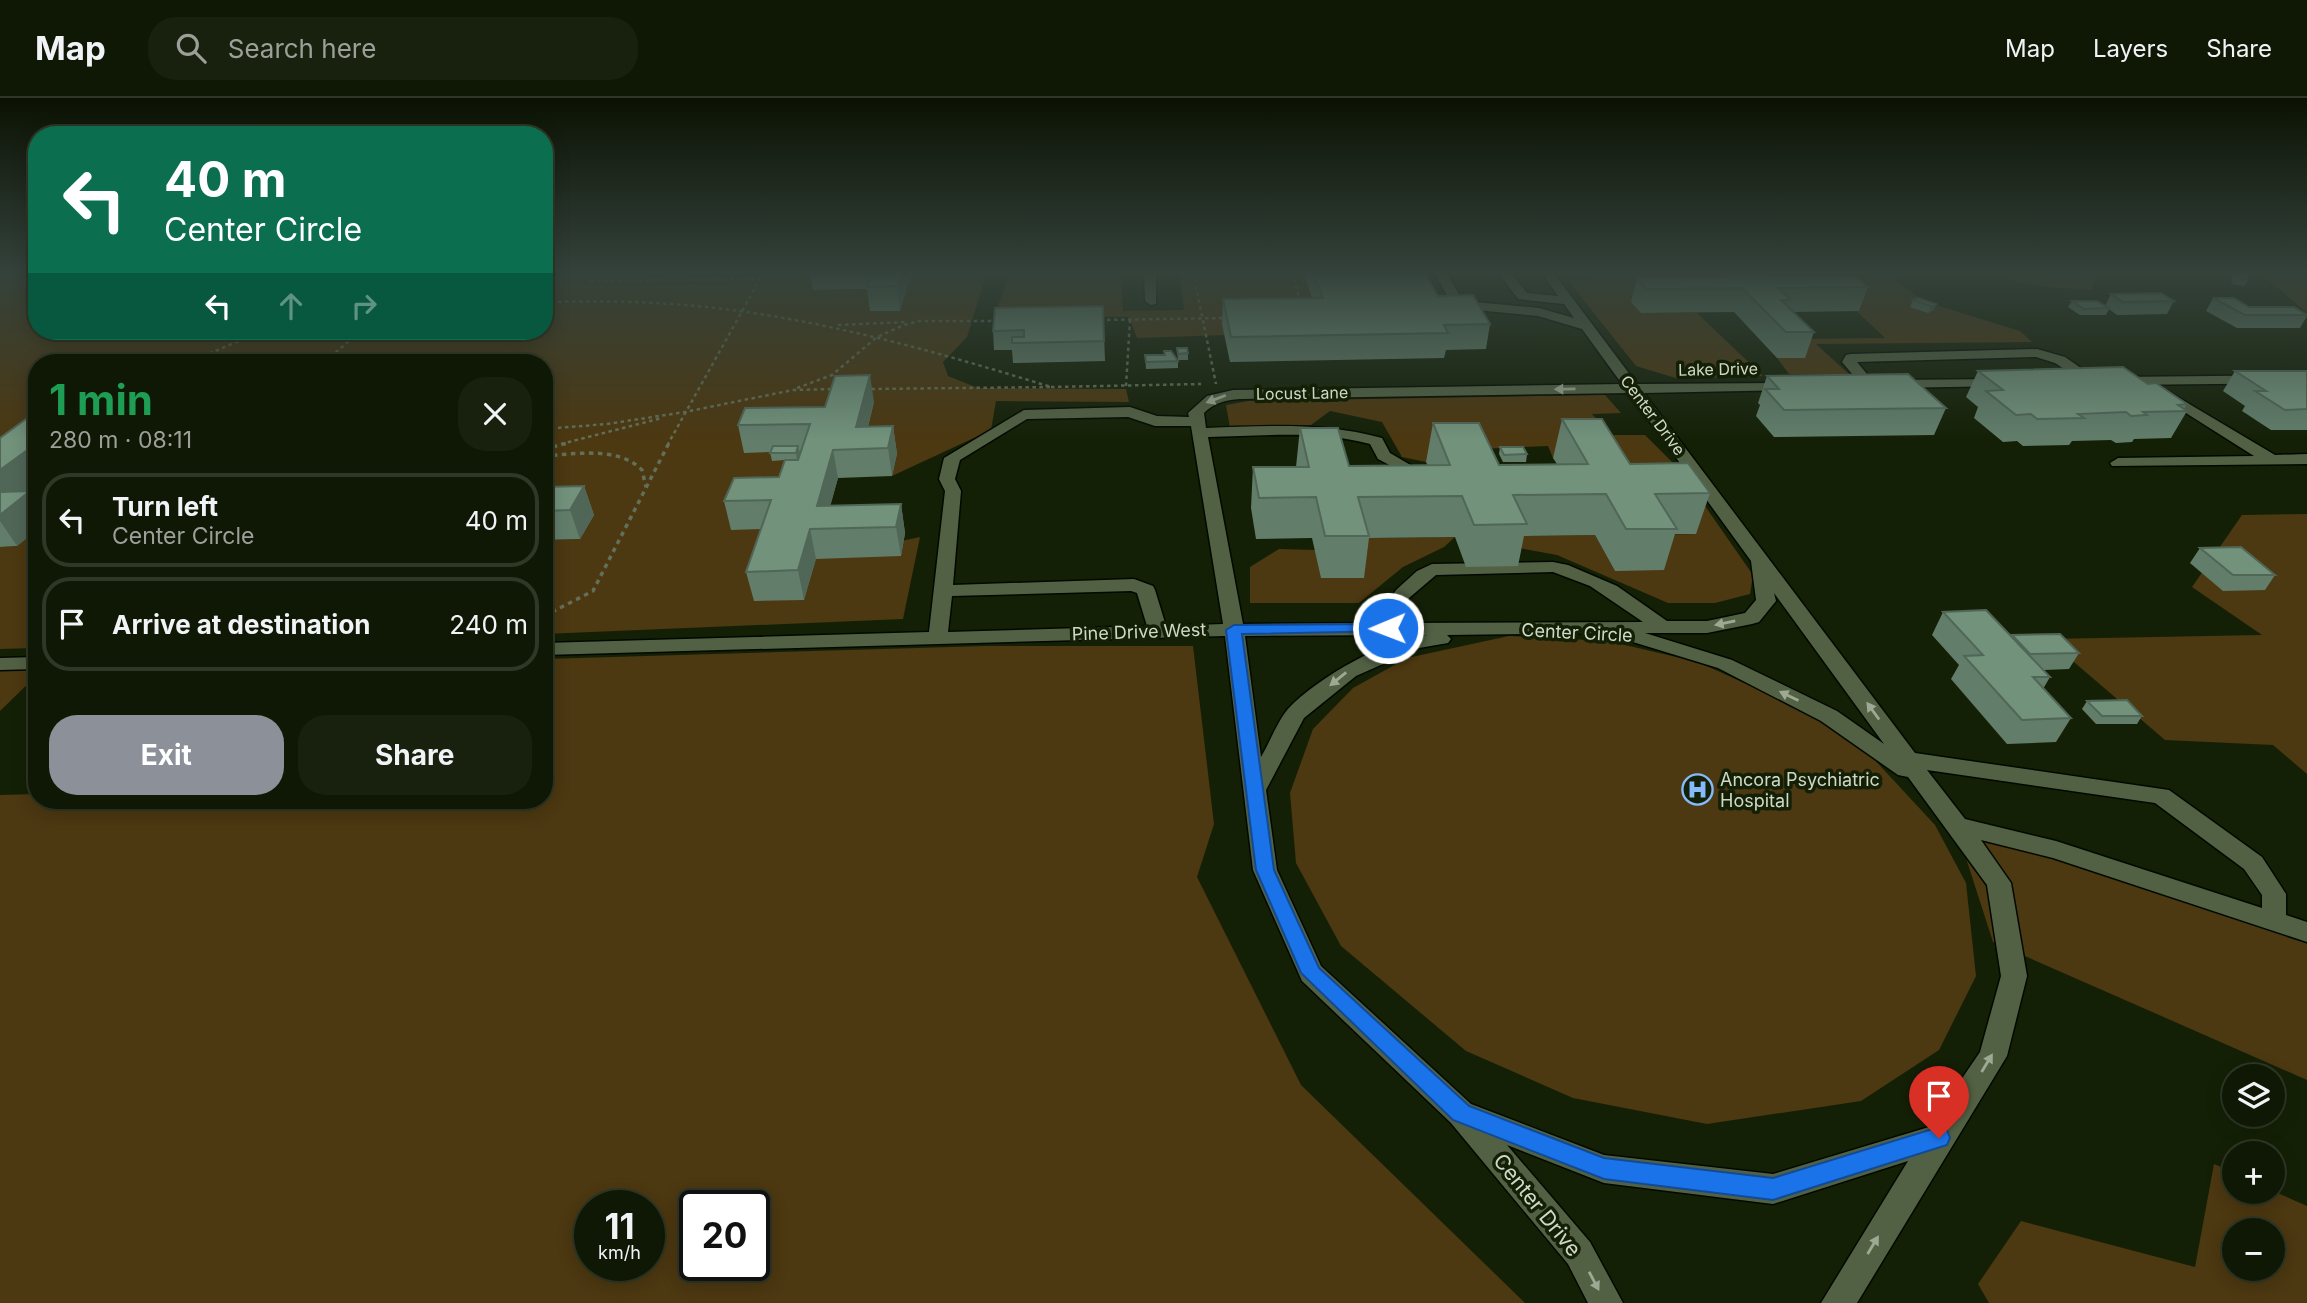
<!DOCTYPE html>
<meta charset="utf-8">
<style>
body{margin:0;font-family:Inter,sans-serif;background:#18210e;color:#f1f3f6;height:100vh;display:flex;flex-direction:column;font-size:26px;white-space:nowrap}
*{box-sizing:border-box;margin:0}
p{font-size:23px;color:#9ba09a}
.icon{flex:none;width:38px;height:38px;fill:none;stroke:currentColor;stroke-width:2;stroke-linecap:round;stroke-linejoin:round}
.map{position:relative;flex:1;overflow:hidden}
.sheet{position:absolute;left:28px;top:256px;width:525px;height:455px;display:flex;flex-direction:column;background:#0f1804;border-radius:28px;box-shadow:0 4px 18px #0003,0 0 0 2px #2f3726}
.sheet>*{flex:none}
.top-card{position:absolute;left:28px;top:28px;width:525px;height:214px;border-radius:28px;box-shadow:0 4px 18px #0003,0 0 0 2px #2f3726;background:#0b6e4f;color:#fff;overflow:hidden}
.buttons{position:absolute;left:2222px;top:966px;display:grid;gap:14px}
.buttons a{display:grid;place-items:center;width:63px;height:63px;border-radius:50%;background:#0f1804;box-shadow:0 4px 18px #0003,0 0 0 2px #2f3726;font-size:35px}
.speed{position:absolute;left:574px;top:1092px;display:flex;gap:14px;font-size:35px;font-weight:700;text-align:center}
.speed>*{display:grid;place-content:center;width:91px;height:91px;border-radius:50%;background:#0f1804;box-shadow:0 4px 18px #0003,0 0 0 2px #2f3726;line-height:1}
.speed small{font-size:18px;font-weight:400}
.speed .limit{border:4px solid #111;border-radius:10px;background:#fff;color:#111}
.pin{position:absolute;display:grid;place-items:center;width:60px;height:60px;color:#fff;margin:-72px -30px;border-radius:50% 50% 50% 0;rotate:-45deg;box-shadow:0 0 7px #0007}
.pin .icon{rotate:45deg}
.me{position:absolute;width:77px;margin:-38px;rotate:269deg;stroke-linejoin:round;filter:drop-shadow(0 0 5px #0008)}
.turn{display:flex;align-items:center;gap:24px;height:147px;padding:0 21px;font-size:32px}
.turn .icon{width:91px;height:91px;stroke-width:2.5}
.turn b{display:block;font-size:49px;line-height:60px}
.lanes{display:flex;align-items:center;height:66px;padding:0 21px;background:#0003;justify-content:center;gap:35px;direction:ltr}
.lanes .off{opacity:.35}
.round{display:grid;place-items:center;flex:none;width:74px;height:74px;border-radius:28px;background:#18210e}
.overview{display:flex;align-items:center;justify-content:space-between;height:119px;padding:0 21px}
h1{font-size:42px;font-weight:700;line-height:52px;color:#1e9e55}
.primary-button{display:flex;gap:14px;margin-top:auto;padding:14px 21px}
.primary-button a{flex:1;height:80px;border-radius:28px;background:#8c9099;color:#fff;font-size:28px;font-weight:700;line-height:80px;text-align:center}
.primary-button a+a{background:#18210e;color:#f1f3f6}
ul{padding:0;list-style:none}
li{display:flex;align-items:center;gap:21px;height:94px;margin:0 14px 10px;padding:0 7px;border:4px solid #2f3726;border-radius:28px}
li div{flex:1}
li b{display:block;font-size:26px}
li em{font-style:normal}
header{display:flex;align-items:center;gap:42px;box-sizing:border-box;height:98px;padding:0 35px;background:#0f1804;border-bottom:2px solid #2f3726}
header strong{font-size:33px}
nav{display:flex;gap:38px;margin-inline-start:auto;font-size:24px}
.search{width:490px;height:63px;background:#18210e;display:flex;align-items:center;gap:18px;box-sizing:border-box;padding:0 24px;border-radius:28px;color:#9ba09a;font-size:26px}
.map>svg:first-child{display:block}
.green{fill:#4c3811;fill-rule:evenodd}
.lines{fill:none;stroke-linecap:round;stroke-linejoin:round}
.minor-casing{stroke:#020900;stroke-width:3}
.path-far1{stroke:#646f58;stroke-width:2.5;stroke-dasharray:3.5 3.5;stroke-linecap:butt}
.path{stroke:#646f58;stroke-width:3.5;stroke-dasharray:4.5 4.5;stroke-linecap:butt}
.minor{fill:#526144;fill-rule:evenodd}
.wall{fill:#627e6b}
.shaded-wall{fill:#506657}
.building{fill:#72927c;stroke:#506657;stroke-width:2}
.oneway{fill:#9ea993}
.route{fill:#1a73e8;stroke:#114b97;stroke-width:2}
.labels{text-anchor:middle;stroke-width:7;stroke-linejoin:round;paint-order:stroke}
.far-street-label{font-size:16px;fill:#d0d9c8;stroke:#142006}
.street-label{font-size:18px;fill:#d0d9c8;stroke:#142006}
.poi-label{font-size:18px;fill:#d0d9c8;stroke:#142006;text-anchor:start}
.near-street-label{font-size:21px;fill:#d0d9c8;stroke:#142006}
</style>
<header>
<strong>Map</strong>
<div class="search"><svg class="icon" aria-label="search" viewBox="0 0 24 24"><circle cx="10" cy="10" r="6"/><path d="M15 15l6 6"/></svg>Search here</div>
<nav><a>Map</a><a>Layers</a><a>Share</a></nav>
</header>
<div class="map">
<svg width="2307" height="1205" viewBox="0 0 2307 1205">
<rect width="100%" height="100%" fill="#142006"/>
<path class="green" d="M0 174H37V233H544V174H817L814 192 877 191 871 213H900L911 177 987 174 967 239 943 264 948 278 978 290 1126 291 1129 304 996 303 991 332 892 378 897 356 816 353 778 431 804 502 816 461 920 439 903 521 544 536V442L580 441 544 418V264H37V353L0 375Z
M1010 174H1121L1123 213 1184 212 1179 174H1303L1321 224 1223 226 1225 237 1137 240 1129 219 994 218Z
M1560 174H1886L1923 203 2020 233 2032 244 1816 246 1849 276H1789L1777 260 1787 241 1885 240 1845 202 1632 204 1641 215H1697L1763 278 1679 281 1636 268 1567 181H1598L1585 176Z
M1991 174H2086L2095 180 2092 192C2059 190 2021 189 1991 174Z
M2268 174H2307V215L2260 175Z
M1605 297 1621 315 1592 316 1610 337H1645L1680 372 1753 477 1750 496 1715 505H1668L1557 457 1508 448 1504 438 1595 437 1615 473 1643 437 1695 436 1592 360H1553L1548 348 1479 351 1426 364 1402 359 1382 324 1330 313 1311 327 1230 330 1226 307 1248 303Z
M2307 416V676L2273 647 2165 642 2047 541 2262 537 2192 489 2242 417Z
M37 432V550L0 551V449L17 448Z
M1455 439 1444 449 1403 469 1359 505H1250V469L1279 451 1315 452 1353 440Z
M1509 538 1608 543 1698 564 1808 614 1872 659 1935 727 1966 785 1976 878 1939 952 1861 1003 1707 1026 1573 1000 1466 953 1341 848 1296 765 1290 695 1313 631 1353 590 1407 560Z
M985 548H1193L1214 726 1197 779 1301 987 1525 1205H0V697L37 696V702H544V561ZM590 1108H649V1167H590ZM695 1108H754V1167H695Z
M0 571H37V577L0 613Z
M1955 726 2307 842V982L1993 844Z
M2214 1066 2235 1075V1094L2273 1093 2307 1108V1205H1989L1978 1186 2021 1123 2195 1169ZM2235 1132H2273V1171H2235Z"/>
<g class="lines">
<defs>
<path id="minor" d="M1144 174H1156V206L1151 207 1145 203Z
M1434 174H1446L1463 203 1539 210 1574 220 1564 206 1518 201 1498 174H1510L1527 195 1558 198 1541 174H1553L1637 286 1795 285 1797 288 1790 292 1644 295 1915 655 2169 692 2262 759 2286 796V817L2307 824V844L2053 760 1981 742 2011 785 2027 878 2007 958 1857 1205H1821L1908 1063 1773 1106 1604 1085 1507 1047 1590 1144 1623 1205H1588L1568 1166 1451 1025 1302 883 1253 772 1225 538 544 557V545L929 534 945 393 939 381 944 360 1024 312 1130 309 1157 318 1189 319 1188 315 1207 298 1233 292 1622 286 1582 231 1538 218 1454 210ZM1629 295 1751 463 1756 502 1745 515 1707 523H1667L1617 488 1568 467 1553 464 1432 466 1417 473 1396 492 1384 512 1379 525 1243 526 1208 339C1263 338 1317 332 1370 346L1378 361 1412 379H1424L1426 376 1390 355 1382 340C1323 324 1266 328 1206 330L1204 315C1214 305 1225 302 1240 301ZM1128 319 1155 328H1191L1223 526 1166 528 1155 492 1153 488 1134 481 953 487 961 393 955 381 960 362 1027 321ZM1553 474 1590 488 1643 524 1399 525 1409 500 1436 477ZM1131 493 1137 495 1147 528 948 534 952 498ZM1774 495 1884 646 1837 613 1732 562 1645 535H1707L1752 526 1759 524 1776 503ZM1621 535 1623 541 1718 570 1821 623 1898 677 1908 679 1987 787 2001 878 1980 954 1929 1029 1773 1076 1604 1057 1471 1006 1321 868 1277 772 1266 692 1304 620 1356 578 1419 550 1448 545 1451 541 1447 537ZM1427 537C1385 541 1317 580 1288 611 1277 624 1270 644 1261 659L1245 538ZM1927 672 2155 705 2244 771 2262 797V810L2056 743 1965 721Z
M2037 251 2065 259 2101 284 2099 287H2089L2055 265 2036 259 1857 264 1876 287 1869 291 1864 290 1842 264 1846 257 1851 256Z
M2307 277V285L2117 287 2110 283 2117 279Z
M2000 281 2007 285 2005 288 1893 290 1886 286 1893 282Z
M2164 291 2275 357 2307 356V366L2112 368 2110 365 2118 360 2254 358 2159 298 2157 295 2159 292Z
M37 559V571L0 572V560Z"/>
</defs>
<use href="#minor" class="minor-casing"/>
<path class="path-far1" d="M1193 174 1216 286
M1291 174 1301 204
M590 183 760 181 668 346
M544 204C587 203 629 203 672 206 801 215 928 251 1051 289L869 291
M1100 222 1228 220
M838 227 906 224
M190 264 236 244 285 233
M325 264 360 233
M1126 288 1130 222
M1051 289 1201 286
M797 290 832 277 877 239 904 227 919 223H997
M544 331 607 326 685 314 793 292 836 291
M561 346 662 320"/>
<path class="path" d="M544 351 568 345
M544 358C574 356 619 348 642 372L646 389
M544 518 593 493 669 345"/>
<use href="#minor" class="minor"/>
</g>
<path class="wall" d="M810 174H940L939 176 911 177 900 213H870L867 191 813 192Z
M1303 174H1424L1438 198 1490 226 1486 251 1446 252 1444 260 1230 264 1222 226 1223 201 1312 200Z
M1721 174H1759L1764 178 1868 189 1859 213 1793 214 1814 234 1805 260H1777L1734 214 1641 215 1631 204 1637 179H1719Z
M2235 174 2248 182 2244 188 2232 186 2231 181Z
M2111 196 2174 203 2167 216 2117 217 2109 211 2106 217H2080L2068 209 2072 203 2105 208Z
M2213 200 2249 209 2307 216V218L2300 230H2237L2206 213Z
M1913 202 1936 206 1934 212 1928 215 1910 209Z
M1103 208 1105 263 1013 265 1012 252H994L993 233Z
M1177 250 1188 255V262H1178Z
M1164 253 1178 263V270L1146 271 1145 257H1164Z
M1978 273 2187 306 2184 311 2187 313 2171 340 2134 341 2132 344 2116 345 2111 342 2072 343 2069 347 2023 348 2017 343 2003 344 1974 320 1978 309 1966 299Z
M2235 273H2307V332H2271L2242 313 2245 308 2223 293Z
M1767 278 1946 310 1934 337 1774 339 1756 318 1760 307 1758 305Z
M874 304 868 329 893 328 897 356 892 378 838 380 830 408 901 406 905 435 901 458 816 461 804 502 754 503 746 474 761 431 731 432 724 403 779 379 785 362 772 363 770 354 744 355 738 327 825 309Z
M1562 321 1630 366 1710 395 1696 436H1675L1664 472 1615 473 1595 437 1524 438 1518 468 1466 469 1455 439 1369 440 1364 480H1321L1312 440 1256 441 1251 410 1253 369H1296L1300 330 1349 368H1428L1426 364 1433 325 1499 367 1557 366 1553 360Z
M0 340 37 386 28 393 37 403V432L17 448 0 449Z
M1500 349 1527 356 1526 364H1503L1499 356Z
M544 357 552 378 544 389 584 388 594 417 580 441 544 442Z
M2200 450 2275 477 2265 492 2223 493 2190 465Z
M1943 514 2011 538 2079 555 2069 571 2044 572 2050 579 2043 591 2071 620 2056 644 2007 646 1951 581 1959 567 1932 537Z
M2087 603 2142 618 2137 626H2096L2082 611Z"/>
<path class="shaded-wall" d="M902 174H910L911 177 900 213 897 188Z
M1936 206 1934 212 1928 215 1931 208Z
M870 277 874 304 862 351 856 329Z
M893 328 897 356 892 378 888 350Z
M37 345V386L0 416V372Z
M798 348 800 355 797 362 796 355Z
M833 352 838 380 824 431 817 408Z
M544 357 552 378 544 389Z
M584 388 594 417 580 441 570 412Z
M30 393 37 403V432L17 448 0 423V417Z
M901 406 905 435 901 458 896 429Z
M810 431 816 461 804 502 798 472Z"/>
<path class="building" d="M872 174H902L897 188 867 189Z
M1313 174H1424L1438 198 1473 197 1490 226 1444 227 1448 235 1231 239 1223 201 1323 200Z
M1722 174H1759L1764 178H1854L1868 189 1778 190 1791 202H1781L1814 234H1786L1742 190 1647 191 1637 179H1727Z
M2235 174 2247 176 2248 182 2236 180Z
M2161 195 2174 203 2123 204 2111 196Z
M1918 200 1936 206 1931 208 1913 202Z
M2213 200H2234L2249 209H2294L2307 217H2245Z
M2072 203H2097L2109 210 2084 211Z
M1103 208 1104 243 1012 245V239H1024V232L993 233 995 210Z
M1177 250H1187L1188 255 1178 256Z
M1164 253H1171L1178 263 1146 264 1145 257H1165Z
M2123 269 2148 286 2156 285 2187 306 2178 307 2187 313 2143 314 2147 317 2131 318 2126 314 2078 316 2084 320 2037 321 2031 316 2016 317 1986 293 2003 292 1978 273Z
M2235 273H2307V311L2285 312 2255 293H2266Z
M1908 276 1946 310 1784 312 1765 291H1779L1767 278Z
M870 277 856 329 893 328 888 350 833 352 817 408 901 406 896 429 810 431 798 472 746 474 771 402 724 403 734 380 779 379 785 362H798L810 326 738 327 745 310 825 309 835 278Z
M37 313V345L0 372V340Z
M1562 321H1602L1630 366 1688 365 1710 395 1655 396 1677 431H1626L1606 396 1513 397 1527 426 1474 427 1462 398 1358 399 1369 438H1325L1316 399 1259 400 1253 369H1309L1300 330H1338L1349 368 1450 367 1433 325H1479L1499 367 1588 366Z
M773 348H798L796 355H770Z
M1500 349H1523L1527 356 1504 357Z
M584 388 570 412 544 413V389Z
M30 393 0 417V394Z
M2241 449 2275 477H2233L2200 450Z
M1986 512 2050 579H2033L2071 620 2022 622 1964 558 1983 557 1943 514Z
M2060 536 2079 555 2030 556 2012 537Z
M2127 602 2142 618H2102L2087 603Z"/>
<defs><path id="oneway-solid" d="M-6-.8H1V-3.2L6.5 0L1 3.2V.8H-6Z" transform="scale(1.75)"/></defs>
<g class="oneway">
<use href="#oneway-solid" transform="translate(1565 291) rotate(179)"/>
<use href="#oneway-solid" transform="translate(1216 301) rotate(159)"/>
<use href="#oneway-solid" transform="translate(1725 525) rotate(168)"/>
<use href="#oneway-solid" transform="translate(1338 581) rotate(141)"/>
<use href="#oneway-solid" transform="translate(1789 598) rotate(-154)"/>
<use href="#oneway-solid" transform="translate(1873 613) rotate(-126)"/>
<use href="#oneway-solid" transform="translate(1987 965) rotate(-59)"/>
<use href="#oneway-solid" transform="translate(1873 1147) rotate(-59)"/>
<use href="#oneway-solid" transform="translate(1594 1183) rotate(62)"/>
</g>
<linearGradient id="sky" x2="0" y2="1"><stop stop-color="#0b1203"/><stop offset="0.51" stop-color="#34423b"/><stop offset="1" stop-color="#34423b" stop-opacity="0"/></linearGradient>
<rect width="2307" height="342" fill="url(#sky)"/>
<path class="route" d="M1388 526 1396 530 1394 533 1242 536 1274 772 1319 870 1469 1008 1604 1060 1773 1080 1939 1029 1947 1032 1950 1040 1947 1047 1773 1102 1604 1081 1453 1022 1301 875 1256 772 1226 532 1234 527Z"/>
<defs>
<symbol id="hospital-ring" viewBox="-11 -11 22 22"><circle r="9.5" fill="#142006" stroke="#86bbfb" stroke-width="1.5"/><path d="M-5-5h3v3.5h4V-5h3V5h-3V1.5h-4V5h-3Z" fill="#86bbfb"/></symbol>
</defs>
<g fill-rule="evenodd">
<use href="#hospital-ring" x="1680" y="674" width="35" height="35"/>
</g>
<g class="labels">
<g class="far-street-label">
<text transform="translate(1718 271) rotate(-1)" y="6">Lake Drive</text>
<text transform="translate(1302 295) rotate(-1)" y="6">Locust Lane</text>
<text transform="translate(1653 317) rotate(53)" y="6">Center Drive</text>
</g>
<g class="street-label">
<text transform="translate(1139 534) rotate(-2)" y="6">Pine Drive West</text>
<text transform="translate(1577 535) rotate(3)" y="6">Center Circle</text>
</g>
<g class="poi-label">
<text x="1720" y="688">Ancora Psychiatric<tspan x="1720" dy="21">Hospital</tspan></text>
</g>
<g class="near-street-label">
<text transform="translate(1537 1107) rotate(51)" y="7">Center Drive</text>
</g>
</g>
</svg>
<div class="buttons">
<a><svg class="icon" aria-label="layers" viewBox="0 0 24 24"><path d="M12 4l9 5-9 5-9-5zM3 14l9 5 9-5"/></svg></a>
<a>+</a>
<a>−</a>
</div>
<div class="speed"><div>11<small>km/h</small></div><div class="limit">20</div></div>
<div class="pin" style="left:1939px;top:1040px;background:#d93025"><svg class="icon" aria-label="arrive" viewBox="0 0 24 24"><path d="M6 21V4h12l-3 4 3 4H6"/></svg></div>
<svg class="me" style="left:1388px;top:530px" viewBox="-20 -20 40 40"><circle r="17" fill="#1a73e8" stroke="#fff" stroke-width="3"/><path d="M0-11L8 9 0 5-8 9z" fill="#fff"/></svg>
<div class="top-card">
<div class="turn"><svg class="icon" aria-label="left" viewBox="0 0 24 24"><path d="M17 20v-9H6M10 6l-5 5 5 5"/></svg><div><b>40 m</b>Center Circle</div></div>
<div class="lanes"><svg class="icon" aria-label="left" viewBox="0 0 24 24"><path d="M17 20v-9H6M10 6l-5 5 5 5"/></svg><svg class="icon off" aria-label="ahead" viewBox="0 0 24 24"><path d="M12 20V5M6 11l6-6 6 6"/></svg><svg class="icon off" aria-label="right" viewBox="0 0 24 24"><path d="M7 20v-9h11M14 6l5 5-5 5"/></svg></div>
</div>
<section class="sheet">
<div class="overview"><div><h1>1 min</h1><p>280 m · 08:11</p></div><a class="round"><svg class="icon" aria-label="close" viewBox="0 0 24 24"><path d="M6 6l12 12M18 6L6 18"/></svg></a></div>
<ul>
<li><svg class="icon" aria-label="left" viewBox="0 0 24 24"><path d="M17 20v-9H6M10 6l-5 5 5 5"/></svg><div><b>Turn left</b><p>Center Circle</p></div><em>40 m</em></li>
<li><svg class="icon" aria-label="arrive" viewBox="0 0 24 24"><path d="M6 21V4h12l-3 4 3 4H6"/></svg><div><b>Arrive at destination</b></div><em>240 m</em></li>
</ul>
<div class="primary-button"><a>Exit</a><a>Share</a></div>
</section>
</div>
